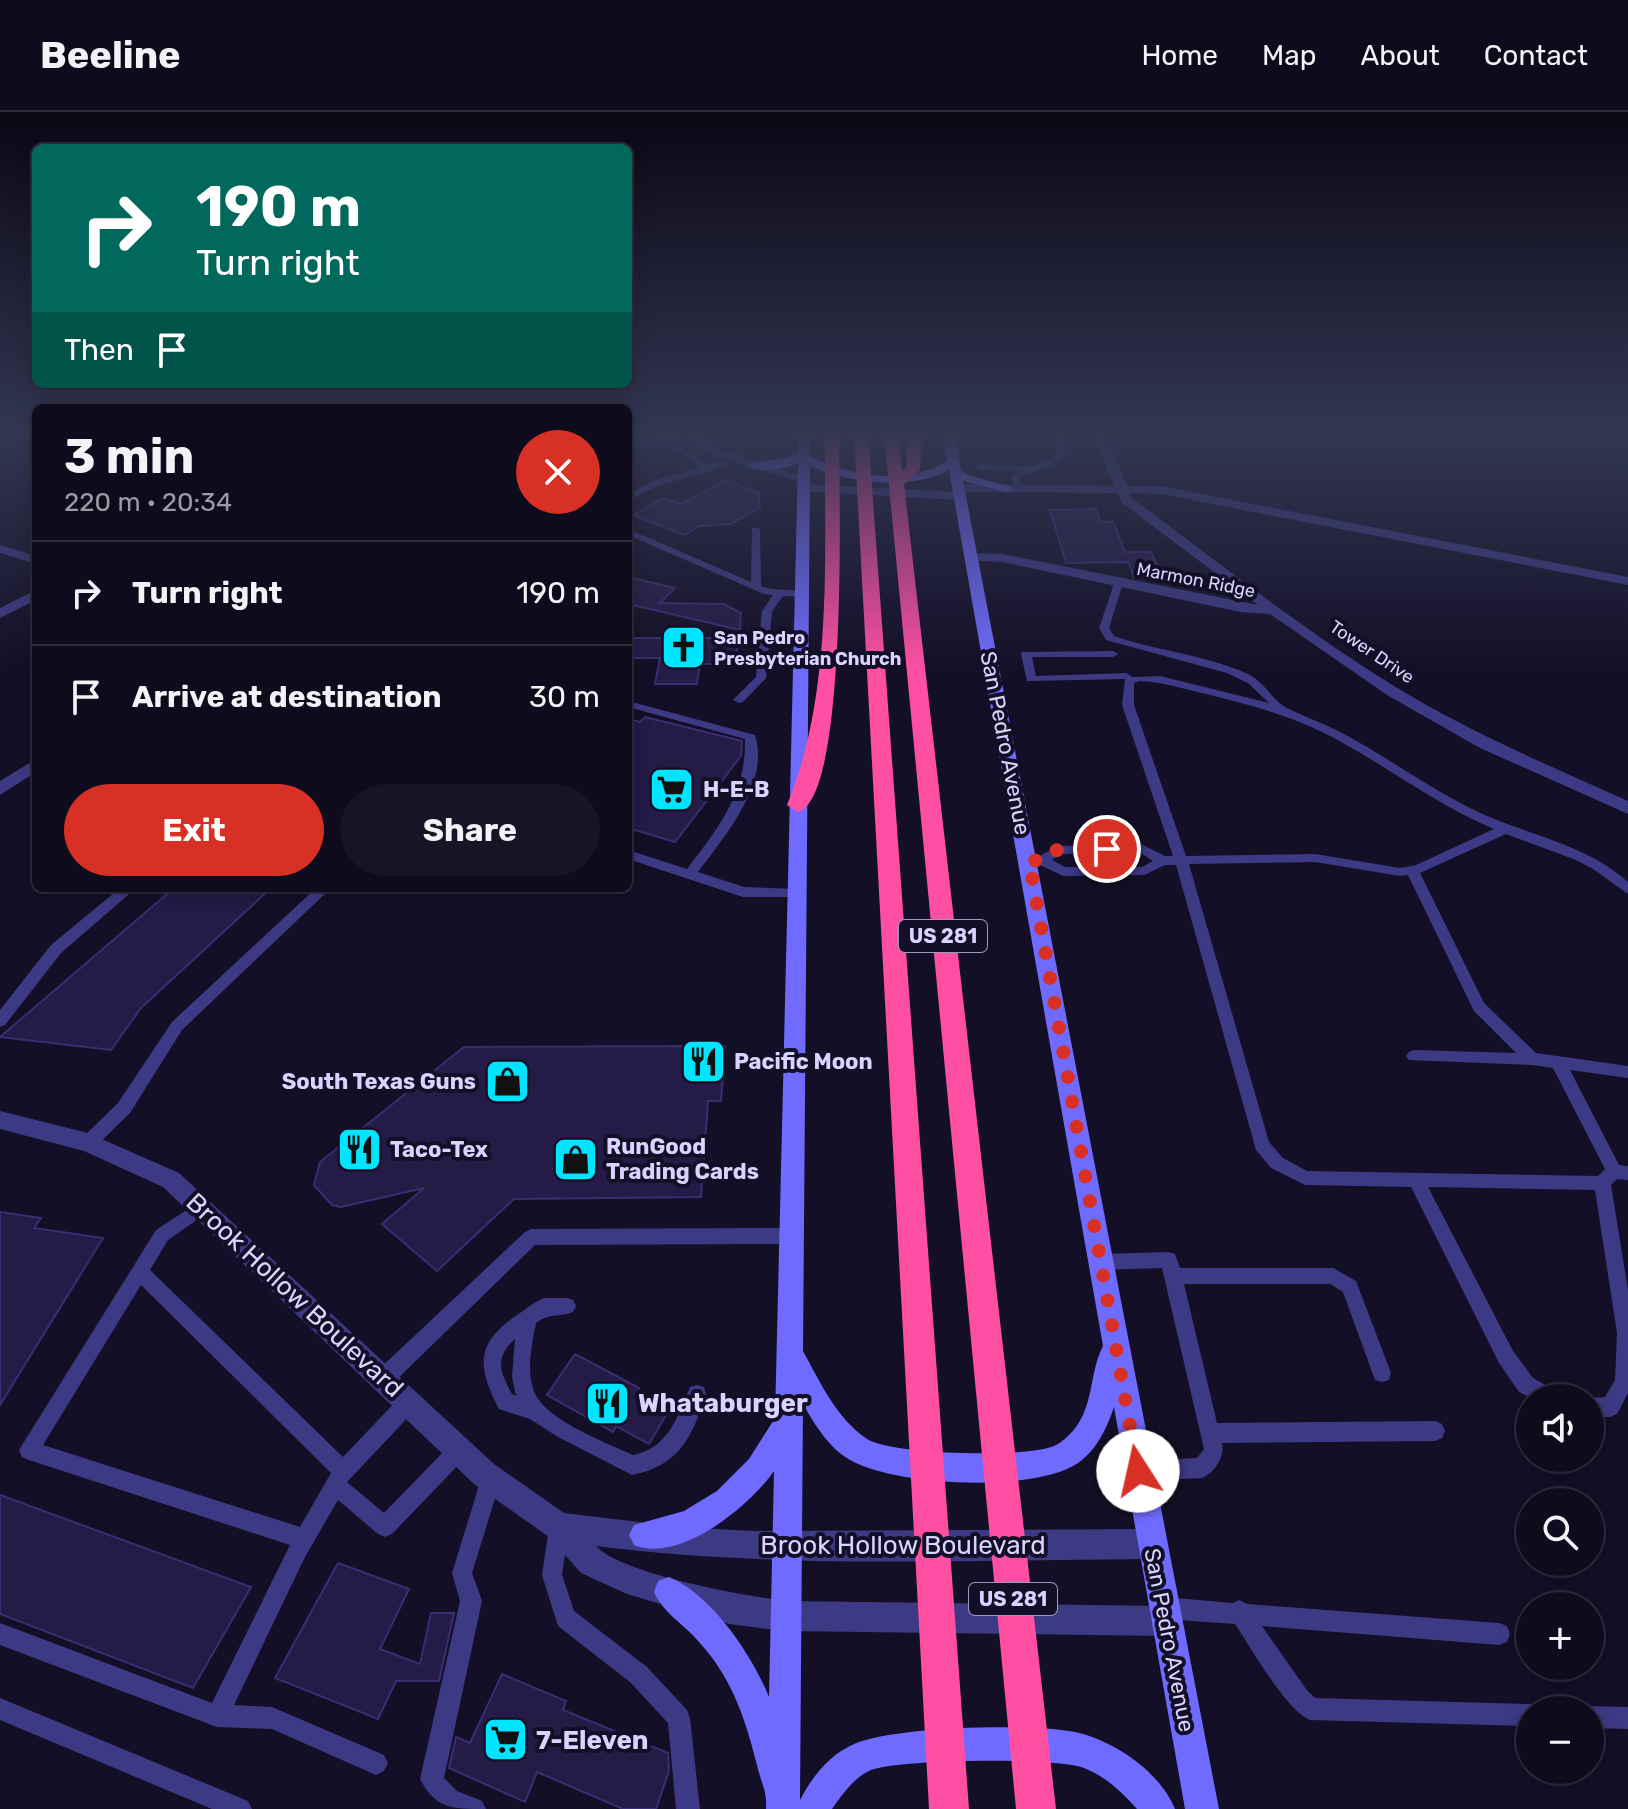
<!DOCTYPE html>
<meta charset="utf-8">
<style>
body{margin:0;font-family:Rubik,sans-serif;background:#171425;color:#f1f3f6;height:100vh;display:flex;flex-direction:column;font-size:30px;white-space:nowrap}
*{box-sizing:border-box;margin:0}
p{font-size:26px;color:#9b9ba3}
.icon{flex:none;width:44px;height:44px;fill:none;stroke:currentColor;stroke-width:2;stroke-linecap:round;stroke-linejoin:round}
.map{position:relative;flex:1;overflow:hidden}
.details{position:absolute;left:32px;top:292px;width:600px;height:488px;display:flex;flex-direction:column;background:#0e0b1c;border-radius:12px;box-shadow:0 4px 20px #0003,0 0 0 2px #2e2b3b}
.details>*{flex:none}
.hud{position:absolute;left:32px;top:32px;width:600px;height:244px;border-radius:12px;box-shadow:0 4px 20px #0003,0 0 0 2px #2e2b3b;background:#00695c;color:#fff;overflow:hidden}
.buttons{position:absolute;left:1516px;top:1272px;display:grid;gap:16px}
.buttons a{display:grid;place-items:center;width:88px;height:88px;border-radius:50%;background:#0e0b1c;box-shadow:0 4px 20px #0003,0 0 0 2px #2e2b3b;font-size:40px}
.pin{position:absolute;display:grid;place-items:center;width:68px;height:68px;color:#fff;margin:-34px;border:4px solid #fff;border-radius:50%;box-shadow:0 2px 8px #0007}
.me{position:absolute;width:88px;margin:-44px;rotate:350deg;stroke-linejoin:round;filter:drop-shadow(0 0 6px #0008)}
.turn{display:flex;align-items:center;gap:28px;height:168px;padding:0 32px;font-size:36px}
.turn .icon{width:104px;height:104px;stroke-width:2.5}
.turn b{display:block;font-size:56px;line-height:68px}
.then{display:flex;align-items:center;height:76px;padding:0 32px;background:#0003;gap:16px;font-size:30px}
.round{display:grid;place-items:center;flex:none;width:84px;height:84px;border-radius:42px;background:#171425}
.headline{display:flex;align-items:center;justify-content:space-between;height:136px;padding:0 32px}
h1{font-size:48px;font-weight:700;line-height:60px}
.action{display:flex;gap:16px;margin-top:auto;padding:16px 32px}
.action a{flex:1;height:92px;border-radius:48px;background:#d93025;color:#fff;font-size:32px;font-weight:700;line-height:92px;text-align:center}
.action a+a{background:#171425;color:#f1f3f6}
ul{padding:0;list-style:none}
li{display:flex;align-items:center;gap:24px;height:104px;padding:0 32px;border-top:2px solid #2e2b3b}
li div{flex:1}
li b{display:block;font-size:30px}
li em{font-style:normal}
header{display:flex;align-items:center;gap:48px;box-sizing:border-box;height:112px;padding:0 40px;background:#0e0b1c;border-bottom:2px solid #2e2b3b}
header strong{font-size:38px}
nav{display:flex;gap:44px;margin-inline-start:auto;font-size:28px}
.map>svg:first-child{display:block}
.building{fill:#241b47;stroke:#3b2d73;stroke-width:2}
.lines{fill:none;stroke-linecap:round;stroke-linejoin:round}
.service{fill:#3d3a85;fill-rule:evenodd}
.minor{fill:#3d3a85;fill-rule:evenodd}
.tertiary{fill:#3d3a85;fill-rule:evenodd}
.secondary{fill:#6f6bff;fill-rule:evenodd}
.motorway{fill:#ff4fa3;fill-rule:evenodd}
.route{stroke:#d93025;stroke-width:14;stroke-dasharray:0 25.2}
.labels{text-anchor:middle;stroke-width:8;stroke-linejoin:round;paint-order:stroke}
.far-street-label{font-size:18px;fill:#d9d4ff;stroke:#130f26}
.far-poi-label{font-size:18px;font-weight:bold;fill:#d9d4ff;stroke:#130f26;text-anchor:start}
.shield{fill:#130f26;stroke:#9e99be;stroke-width:2}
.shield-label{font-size:20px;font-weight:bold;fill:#d9d4ff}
.street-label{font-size:22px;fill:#d9d4ff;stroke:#130f26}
.poi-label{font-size:22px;font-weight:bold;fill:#d9d4ff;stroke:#130f26;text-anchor:start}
.near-street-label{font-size:26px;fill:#d9d4ff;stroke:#130f26}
.near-poi-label{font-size:26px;font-weight:bold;fill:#d9d4ff;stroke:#130f26;text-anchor:start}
</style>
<header>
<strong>Beeline</strong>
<nav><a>Home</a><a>Map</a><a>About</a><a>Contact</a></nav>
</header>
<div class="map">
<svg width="1628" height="1697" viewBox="0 0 1628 1697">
<rect width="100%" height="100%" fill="#130f26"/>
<path class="building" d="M725 368 759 381 760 396 731 412 700 414 684 423 633 403 664 386 681 392Z
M1096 397 1100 410H1113L1125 440H1151L1162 465H1134L1128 450 1066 451 1050 398Z
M628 465 675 476 660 491 724 492 741 501 740 518 628 492Z
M628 526H738L736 552H700L697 572H655L660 546H628Z
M645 605 742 629 741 644 675 730 628 716V607L640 610Z
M174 776H271L141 896 111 938 0 925Z
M725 934 721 989H708L701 1085 514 1087 437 1159 382 1112 424 1076 341 1095 332 1093 314 1073 320 1050 464 935Z
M0 1100 41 1106 34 1116 103 1126 0 1293Z
M575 1242 639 1276 637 1281 669 1298 649 1332 616 1314 613 1320 547 1283Z
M0 1383 251 1475 193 1576 0 1502Z
M338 1451 409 1477 380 1537 420 1552 431 1501H454L439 1569H396L378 1607 275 1566Z
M502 1562 566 1589 563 1598 668 1641 669 1659 656 1697H623L537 1660 525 1690 449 1656 456 1625 470 1631Z"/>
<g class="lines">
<path class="service" d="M680 321H692L673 328 707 353 724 348 728 351 710 359 659 373 628 389V382L653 369 700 355 666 330 628 340V335Z
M1052 321H1060L1065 343 1054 352 1020 365 1021 378 1014 376 1012 364 1018 359 981 358 977 355 981 352C1007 354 1035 360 1057 342Z
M752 415 760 417 761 474C775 480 793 475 806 482L801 485 783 484 772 499 766 566 743 590 739 591 733 588 756 565 762 499 773 483 764 482 628 423V417L751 470Z
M1115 469 1123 471 1109 516 1114 524C1158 539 1206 543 1248 562 1265 570 1273 590 1289 597 1307 606 1326 612 1344 622 1387 645 1426 674 1470 696 1521 722 1584 730 1628 770V782L1593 757 1576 748 1506 722 1420 761 1484 891 1536 941 1628 954V966L1570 958 1619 1053 1628 1054V1068L1617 1067 1611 1073 1628 1178V1281L1617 1302 1610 1305H1590L1589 1286 1605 1285 1615 1268 1617 1221 1595 1078 1428 1075 1513 1239 1533 1266 1556 1279 1558 1286H1531L1519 1280 1499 1251 1411 1075 1305 1073 1271 1056 1256 1038 1176 753H1165L1144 763 1063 764 1040 753 1024 751 1023 748 1029 744H1040L1057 734 1141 732 1165 744H1173L1122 593 1125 567 1027 569 1021 542 1022 540 1113 539 1118 542 1113 545H1032L1036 564 1127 561 1132 565 1160 564 1269 591 1248 571 1227 561 1106 528 1099 516ZM1140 569C1163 570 1184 577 1206 582 1251 593 1293 604 1334 626 1388 655 1437 693 1494 717L1416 753 1400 756 1315 742 1186 744 1134 593V571ZM1139 740 1153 749 1142 755H1065L1052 748 1060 742ZM1315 750 1400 764 1408 763 1474 899 1516 941 1414 938 1409 940 1406 944 1409 948 1532 953 1553 956 1605 1057 1598 1064 1307 1059 1283 1046 1269 1030 1189 752Z
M628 589 755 623C770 672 725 724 698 760L744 775 796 777 801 779 803 782 801 785H743L628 747V738L687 757C719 715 746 682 745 627L628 595Z
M120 776H136L61 841 5 913 0 915V898L51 833Z
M316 776H331L182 918 130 1001 95 1035 89 1037 83 1035 81 1030 83 1025 118 991 172 910Z
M202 1088 208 1090 210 1095 208 1100 168 1128 150 1158 343 1345 402 1283 409 1281 416 1283 418 1290 416 1297 347 1370 384 1401 452 1331 459 1328 466 1331 469 1338 466 1345 392 1422 385 1425 378 1422 338 1388 305 1445 234 1593 272 1595 384 1643 388 1651 384 1659 376 1663 272 1617 217 1615 0 1533V1511L212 1591 290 1433 29 1348 22 1345 19 1338 156 1118ZM141 1173 331 1361 300 1415 43 1333Z
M790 1116 796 1119 799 1124 796 1129 790 1132 535 1133 390 1274 383 1276 376 1274 374 1267 376 1260 525 1120 531 1117Z
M1169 1140 1175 1142 1180 1156H1333L1356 1169 1391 1261 1389 1268 1382 1270 1375 1268 1343 1180 1330 1172H1184L1217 1311 1435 1309 1442 1312 1445 1319 1442 1326 1435 1329 1222 1331C1225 1344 1215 1361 1202 1366L1138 1369 1131 1366 1128 1359 1131 1352 1138 1349 1197 1346 1204 1337 1162 1156 1099 1158 1093 1156 1090 1150 1093 1144 1099 1142Z
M544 1186H567L573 1188 576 1194 573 1200C558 1206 551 1200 536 1211 532 1232 526 1258 534 1279 543 1307 607 1331 633 1343 668 1336 678 1305 690 1275L697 1273 704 1275 706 1282C693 1324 679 1354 632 1363L558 1325 530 1307 499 1297C477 1254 475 1232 517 1203 526 1197 534 1190 544 1186ZM515 1227 512 1265 516 1284 512 1282C500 1260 494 1246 515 1227Z
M491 1357 498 1360 501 1367 472 1461 482 1489 444 1666 457 1679 482 1689 486 1697C451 1697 436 1697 420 1667L460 1489 452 1461 481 1367 484 1360Z
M559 1406 566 1409 569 1416 562 1463 574 1499 647 1555 687 1598 690 1606 700 1697H676L668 1611 631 1571 558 1514 542 1463 549 1416 552 1409Z
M1164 1485 1233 1491 1239 1488 1247 1492 1499 1511 1507 1514 1510 1522 1507 1530 1499 1533 1262 1514 1306 1577 1315 1586 1530 1592 1538 1595 1539 1598H1530V1614L1310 1608C1286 1598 1251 1536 1235 1512L1164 1507 1156 1504 1153 1496 1156 1488Z
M0 1586 248 1689 252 1697H212L0 1608Z
M1590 1594 1628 1595V1617L1590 1616V1598H1582Z"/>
<path class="minor" d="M681 321H694L718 337 810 367 804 371 710 343Z
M1093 321H1105L1127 374H1161L1628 465V473L1161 382 1130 381 1132 386C1219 451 1306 520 1399 577 1472 621 1550 654 1628 689V702L1480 636 1387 583 1270 502 1241 500 1002 450 965 448V442L970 441 1002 442 1258 493 1122 391 1117 381 958 380 952 376 958 372 1114 374Z
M0 433 36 444V452L0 441Z
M36 478V488L0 506V496Z
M36 647V660L0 683V669Z"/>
<path class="tertiary" d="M803 372 959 380 965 384 959 388 799 379 797 376Z
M0 999 88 1021 179 1061 494 1352 564 1401 681 1415 754 1419 1151 1417 1161 1422 1166 1432 1161 1442 1151 1447C966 1448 780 1457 596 1434 621 1462 746 1484 785 1489L1165 1494 1176 1498 1180 1509 1176 1520 1165 1524 785 1519 729 1512 627 1482 581 1461 549 1425 474 1372 163 1075 84 1039 0 1017Z"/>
<path class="secondary" d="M798 321H810V344C845 364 913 375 947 348L942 321H954L961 358 968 363 1014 376 1008 380 963 369 1219 1697H1185L1114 1295C1107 1316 1097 1338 1078 1351 1035 1381 895 1374 850 1348 829 1336 815 1313 803 1292L800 1688C812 1665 829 1643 854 1632 893 1614 1041 1610 1083 1622 1120 1633 1160 1661 1175 1697H1137C1123 1681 1105 1664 1084 1656 1056 1645 899 1647 871 1658 854 1665 842 1683 832 1697H766C767 1679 762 1673 758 1657 746 1609 733 1567 699 1530 685 1513 662 1500 654 1480L658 1469 669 1465C712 1483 752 1543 769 1585L774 1359C750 1394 679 1452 634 1433L629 1423 634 1413 684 1399 717 1379 749 1347 775 1306 798 351C784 358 759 362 746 354 758 347 779 351 798 341ZM810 354C849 371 910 379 949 358L1103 1234C1088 1263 1095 1298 1069 1323 1065 1327 1059 1332 1054 1334 1027 1346 892 1343 867 1327 837 1307 820 1270 803 1239Z"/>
<path class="motorway" d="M825 321H839C839 374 849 686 798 700L787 693C834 580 824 441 825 321Z
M854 321H868L969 1697H929Z
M884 321H898L902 359 906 356 908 321H922L920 358 904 372 1056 1697H1016Z"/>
</g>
<linearGradient id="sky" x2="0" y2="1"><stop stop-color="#0a0815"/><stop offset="0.58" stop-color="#333752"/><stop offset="1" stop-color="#333752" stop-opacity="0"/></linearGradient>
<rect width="1628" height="558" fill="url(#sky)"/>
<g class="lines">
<path class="route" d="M1107 737 1057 738 1043 749 1029 748 1138 1359"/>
</g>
<defs>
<symbol id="church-square" viewBox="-11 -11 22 22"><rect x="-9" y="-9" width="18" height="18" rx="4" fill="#00e5ff" stroke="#130f26"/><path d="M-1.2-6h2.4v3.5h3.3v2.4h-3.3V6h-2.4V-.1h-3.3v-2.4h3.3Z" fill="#111"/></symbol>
<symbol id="supermarket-square" viewBox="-11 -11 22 22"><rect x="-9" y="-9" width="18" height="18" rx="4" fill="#00e5ff" stroke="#130f26"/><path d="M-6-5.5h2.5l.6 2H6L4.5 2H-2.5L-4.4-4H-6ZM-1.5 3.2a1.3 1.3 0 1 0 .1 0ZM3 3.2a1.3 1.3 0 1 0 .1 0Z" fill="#111"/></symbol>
<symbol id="restaurant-square" viewBox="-11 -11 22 22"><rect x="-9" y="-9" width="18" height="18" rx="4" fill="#00e5ff" stroke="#130f26"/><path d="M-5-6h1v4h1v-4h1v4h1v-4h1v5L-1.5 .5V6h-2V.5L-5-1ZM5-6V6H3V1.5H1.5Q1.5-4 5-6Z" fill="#111"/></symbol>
<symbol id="shop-square" viewBox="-11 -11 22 22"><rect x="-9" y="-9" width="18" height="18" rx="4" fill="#00e5ff" stroke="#130f26"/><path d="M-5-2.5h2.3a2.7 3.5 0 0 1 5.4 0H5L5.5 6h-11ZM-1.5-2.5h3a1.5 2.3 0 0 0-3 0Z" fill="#111"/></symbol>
</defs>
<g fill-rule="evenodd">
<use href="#church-square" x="658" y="510" width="51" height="51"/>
<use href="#supermarket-square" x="646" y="652" width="51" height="51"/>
<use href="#restaurant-square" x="678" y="924" width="51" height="51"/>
<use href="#shop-square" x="482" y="944" width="51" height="51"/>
<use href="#restaurant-square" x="334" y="1012" width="51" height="51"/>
<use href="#shop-square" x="550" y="1022" width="51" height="51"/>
<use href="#restaurant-square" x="582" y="1266" width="51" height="51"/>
<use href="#supermarket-square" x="480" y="1602" width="51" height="51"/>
</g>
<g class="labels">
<g class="far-street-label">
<text transform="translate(1196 468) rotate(11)" y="6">Marmon Ridge</text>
<text transform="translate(1372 540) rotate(34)" y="6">Tower Drive</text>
</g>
<g class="far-poi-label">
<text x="714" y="532">San Pedro<tspan x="714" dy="21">Presbyterian Church</tspan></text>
</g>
<g class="shield">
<rect x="899" y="808" width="88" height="32" rx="6"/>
<rect x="969" y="1471" width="88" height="32" rx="6"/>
</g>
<g class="shield-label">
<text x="943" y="831">US 281</text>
<text x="1013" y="1494">US 281</text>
</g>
<g class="street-label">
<text transform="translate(1006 631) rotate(79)" y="8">San Pedro Avenue</text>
<text transform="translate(1170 1528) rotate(79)" y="8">San Pedro Avenue</text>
</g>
<g class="poi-label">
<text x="703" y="685">H-E-B</text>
<text x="734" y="957">Pacific Moon</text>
<text x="476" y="977" text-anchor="end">South Texas Guns</text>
<text x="606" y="1042">RunGood<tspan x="606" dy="25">Trading Cards</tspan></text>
<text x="390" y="1045">Taco-Tex</text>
</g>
<g class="near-street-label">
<text transform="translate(295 1183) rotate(43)" y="9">Brook Hollow Boulevard</text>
<text x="903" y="1442">Brook Hollow Boulevard</text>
</g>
<g class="near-poi-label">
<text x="638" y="1300">Whataburger</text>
<text x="536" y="1637">7-Eleven</text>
</g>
</g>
</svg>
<div class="buttons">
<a><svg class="icon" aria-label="sound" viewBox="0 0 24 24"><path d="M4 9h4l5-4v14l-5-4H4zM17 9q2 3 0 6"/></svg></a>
<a><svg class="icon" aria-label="search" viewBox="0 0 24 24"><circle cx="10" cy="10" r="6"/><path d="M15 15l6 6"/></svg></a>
<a>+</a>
<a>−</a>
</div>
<div class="pin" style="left:1107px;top:737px;background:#d93025"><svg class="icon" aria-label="arrive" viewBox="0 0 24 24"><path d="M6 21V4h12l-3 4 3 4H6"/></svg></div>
<svg class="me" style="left:1138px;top:1359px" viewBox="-20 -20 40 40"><circle r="19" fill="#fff"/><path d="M0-13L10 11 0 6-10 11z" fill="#d93025"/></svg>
<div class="hud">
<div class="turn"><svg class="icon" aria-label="right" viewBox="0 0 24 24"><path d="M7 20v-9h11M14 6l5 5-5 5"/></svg><div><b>190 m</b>Turn right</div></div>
<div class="then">Then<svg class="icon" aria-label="arrive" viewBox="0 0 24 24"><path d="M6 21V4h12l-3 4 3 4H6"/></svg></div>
</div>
<section class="details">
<div class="headline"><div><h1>3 min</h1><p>220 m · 20:34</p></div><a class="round" style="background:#d93025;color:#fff"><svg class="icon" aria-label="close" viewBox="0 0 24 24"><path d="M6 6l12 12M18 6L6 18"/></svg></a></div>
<ul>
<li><svg class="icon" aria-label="right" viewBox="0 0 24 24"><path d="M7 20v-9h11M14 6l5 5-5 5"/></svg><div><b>Turn right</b></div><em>190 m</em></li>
<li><svg class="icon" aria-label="arrive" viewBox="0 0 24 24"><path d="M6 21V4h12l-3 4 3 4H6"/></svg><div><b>Arrive at destination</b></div><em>30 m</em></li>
</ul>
<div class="action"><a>Exit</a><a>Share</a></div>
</section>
</div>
